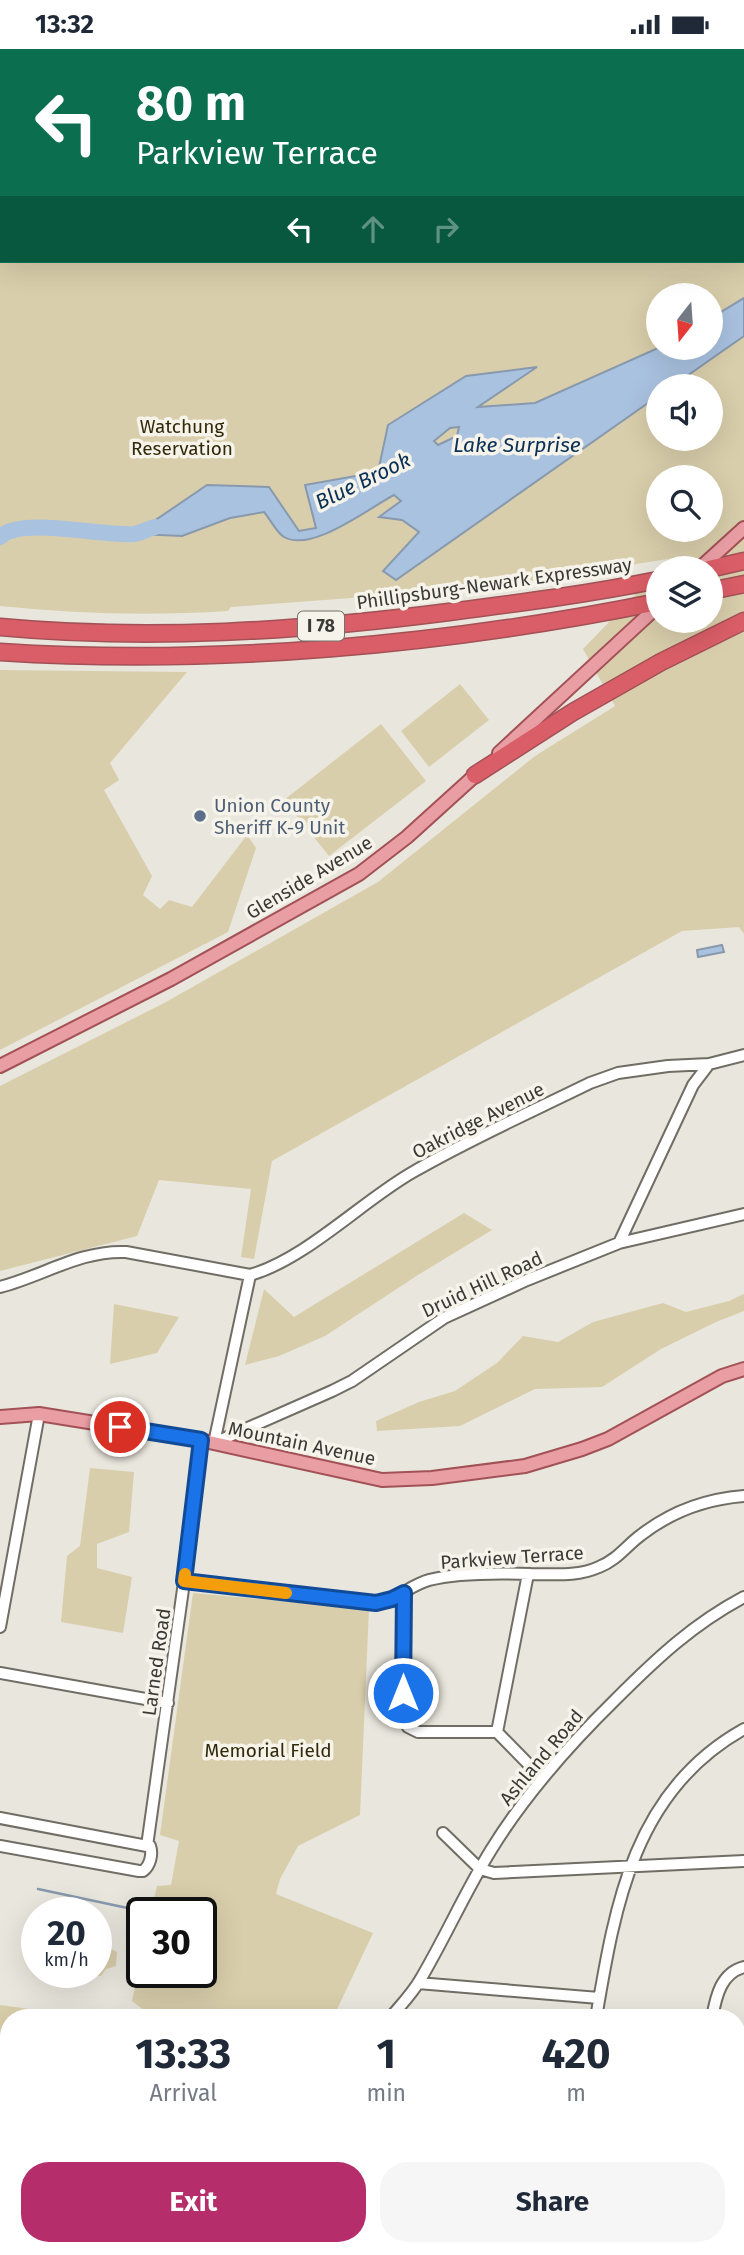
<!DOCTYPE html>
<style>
body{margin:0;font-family:"Fira Sans",sans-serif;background:#f6f6f7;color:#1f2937;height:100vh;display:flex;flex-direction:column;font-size:26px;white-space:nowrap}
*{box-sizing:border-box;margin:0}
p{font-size:23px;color:#747a83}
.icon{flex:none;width:38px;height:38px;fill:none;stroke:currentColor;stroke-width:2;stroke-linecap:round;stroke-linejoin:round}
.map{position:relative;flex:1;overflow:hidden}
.panel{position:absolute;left:0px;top:1960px;width:746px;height:247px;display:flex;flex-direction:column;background:#fff;border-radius:28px 28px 0 0;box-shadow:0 7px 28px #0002}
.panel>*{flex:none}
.banner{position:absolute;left:0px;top:0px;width:746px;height:214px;box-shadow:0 7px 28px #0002;background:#0b6e4f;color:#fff;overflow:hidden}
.needle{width:46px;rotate:197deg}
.fabs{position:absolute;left:646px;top:234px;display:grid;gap:14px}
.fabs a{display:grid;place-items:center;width:77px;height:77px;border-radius:50%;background:#fff;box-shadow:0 7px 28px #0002;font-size:35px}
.speed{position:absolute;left:21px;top:1848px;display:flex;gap:14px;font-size:35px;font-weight:700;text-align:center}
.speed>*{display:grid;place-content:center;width:91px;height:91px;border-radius:50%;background:#fff;box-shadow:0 7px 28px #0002;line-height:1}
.speed small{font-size:18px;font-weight:400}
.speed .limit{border:4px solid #111;border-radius:10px;background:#fff;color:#111}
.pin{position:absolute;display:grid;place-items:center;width:60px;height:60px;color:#fff;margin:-30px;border:4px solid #fff;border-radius:50%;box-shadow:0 2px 7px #0007}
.me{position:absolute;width:77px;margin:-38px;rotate:0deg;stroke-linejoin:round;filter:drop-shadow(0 0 5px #0008)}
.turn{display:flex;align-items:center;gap:24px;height:147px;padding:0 21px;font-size:32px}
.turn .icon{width:91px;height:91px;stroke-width:2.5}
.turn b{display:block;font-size:49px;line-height:60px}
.lanes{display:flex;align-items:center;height:66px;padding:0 21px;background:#0003;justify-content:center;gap:35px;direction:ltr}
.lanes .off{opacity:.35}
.eta{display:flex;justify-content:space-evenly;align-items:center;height:119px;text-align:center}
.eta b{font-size:42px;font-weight:700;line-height:49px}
.primary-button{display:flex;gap:14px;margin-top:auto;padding:14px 21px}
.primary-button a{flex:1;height:80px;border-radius:28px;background:#b62d6b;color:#fff;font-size:28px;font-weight:700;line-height:80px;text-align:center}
.primary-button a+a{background:#f6f6f7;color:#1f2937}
.status{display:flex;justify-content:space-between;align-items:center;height:49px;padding:0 35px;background:#fff;direction:ltr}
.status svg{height:19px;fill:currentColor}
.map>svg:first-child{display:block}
.green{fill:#d9ceab;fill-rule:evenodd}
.water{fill:#a9c2e0;stroke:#8899ad;stroke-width:2;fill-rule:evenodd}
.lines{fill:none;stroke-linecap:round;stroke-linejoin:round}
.stream{stroke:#8899ad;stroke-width:2.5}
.river{stroke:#a9c2e0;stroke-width:16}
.minor-casing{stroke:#706d65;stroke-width:14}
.major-casing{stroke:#a25156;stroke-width:16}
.highway-casing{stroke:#a25156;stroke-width:19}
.minor{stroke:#fff;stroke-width:10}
.major{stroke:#e99ea4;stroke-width:12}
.highway{stroke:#da5e67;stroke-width:16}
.route-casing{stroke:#114b97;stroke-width:18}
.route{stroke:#1a73e8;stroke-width:12}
.slow{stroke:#f59e0b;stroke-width:12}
.service-dot{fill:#5c6f8a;stroke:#f6f4ea;stroke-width:2.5}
.labels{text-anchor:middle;stroke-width:7;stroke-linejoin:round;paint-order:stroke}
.shield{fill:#f6f4ea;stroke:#72716b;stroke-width:2}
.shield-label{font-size:18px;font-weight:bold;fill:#3a3935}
.park-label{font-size:19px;fill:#32290a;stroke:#f6f4ea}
.street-label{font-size:19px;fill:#3a3935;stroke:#f6f4ea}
.service-label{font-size:19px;fill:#4e5e75;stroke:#f6f4ea;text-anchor:start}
.water-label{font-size:21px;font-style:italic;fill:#0a3056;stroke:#f6f4ea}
</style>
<div class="status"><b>13:32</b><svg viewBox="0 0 49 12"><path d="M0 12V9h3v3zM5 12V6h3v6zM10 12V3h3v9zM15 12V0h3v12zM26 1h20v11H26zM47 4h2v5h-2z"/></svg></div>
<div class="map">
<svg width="744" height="2206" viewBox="0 0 744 2206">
<rect width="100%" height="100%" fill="#e9e6dd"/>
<path class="green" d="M0 0H744V885L739 878 682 882 272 1112 254 1210 241 1208 251 1140 159 1131 137 1187 0 1222V1037L166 953 378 833 535 707 615 657 583 600 658 522V572H710V520H660L668 510 485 539 231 558 228 562C152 567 76 565 0 557ZM2 2H744V212H2ZM658 247H710V299H658ZM658 338H710V390H658ZM658 429H710V481H658Z
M0 621 187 623 110 714 119 731 104 741 152 827 143 846 160 860 169 851 192 858 247 786 256 799 228 883 0 1001Z
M460 635 489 671 429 718 401 682Z
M381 675 426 732 329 807 284 751Z
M464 1164 492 1181 418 1226 325 1287 279 1307 245 1316 264 1240 294 1268Z
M744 1245V1262L716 1273 661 1300 602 1338 535 1340 460 1377 377 1382 376 1372 419 1353 455 1342 497 1314 523 1287 558 1293 593 1273 663 1254 686 1263 729 1252Z
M114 1255 179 1268 157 1304 110 1315Z
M90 1419 134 1423 129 1483 97 1495V1519L132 1528 123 1584 61 1573 67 1507 80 1497Z
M193 1544 369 1560 360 1766 298 1797 280 1830 276 1845 373 1884 333 1969H145V1962L132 1952 142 1906V1923H201V1864H151L157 1837 171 1836 179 1792 160 1786Z
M96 1898H107L117 1903 116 1917 106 1920 101 1927 79 1926V1923H96Z
M0 1956 74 1966V1969H9V2004L0 2003Z
M0 2006 9 2007V2053L0 2052Z
M262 2198H355L338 2206H257Z"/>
<path class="water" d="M744 249V287L671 338H658V347L396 531 383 522 419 483 402 471 379 468 401 452 394 446C369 459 312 504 284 488 277 484 270 470 264 463L230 469 182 487 135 485 207 436 269 438 299 482 316 479 305 436 378 423 388 376 466 327 537 318 478 358 535 354 658 299H710L711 269ZM459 378 457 387 438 396 434 392 450 379Z
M722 896 724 903 698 908 697 901Z"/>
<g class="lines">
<path class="stream" d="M38 1840 151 1864"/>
<path class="river" d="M0 488C21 467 104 488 134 485 141 484 148 480 155 478"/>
<defs>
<path id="minor" d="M619 1194 693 1036 709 1015
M0 1238C43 1227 80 1201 126 1203L250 1226C306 1210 362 1152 413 1123 470 1090 531 1063 590 1034L618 1024 668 1017 709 1015 744 1006
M214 1394 332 1342 352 1332 444 1269 527 1231 619 1194 744 1165
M214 1394 250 1226
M184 1533 376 1554C396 1552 410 1536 429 1531 456 1524 502 1524 531 1525 554 1525 577 1528 599 1518 617 1511 626 1497 641 1486 672 1462 705 1450 744 1447
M404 1544 403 1669 408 1678 418 1683H497
M0 1578 39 1365
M0 1624 168 1654
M497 1683 528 1525
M497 1683 541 1728
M0 1769 147 1797H150C153 1805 150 1817 143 1822H139L0 1797
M443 1784 480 1820 494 1824 744 1812
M147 1797 184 1533 200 1391
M418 1934 599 1949
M390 1969C400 1957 412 1945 420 1931 445 1889 465 1843 491 1801 526 1744 569 1696 616 1650 656 1610 693 1575 744 1548
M596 1969C615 1856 634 1741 744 1680
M712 1969C716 1947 721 1924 744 1918
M0 2100 9 2102
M737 2120 744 2121
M630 2198 664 2206
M88 2206 90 2198
M469 2206V2198"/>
<path id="major" d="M699 520 744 479
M499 704 658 557
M0 1017 171 930 359 825 407 788 481 721
M0 1368 39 1365 200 1391 382 1431 432 1429 525 1417 582 1400 608 1390 722 1327 744 1320"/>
<path id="highway" d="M709 520 744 512
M710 542 744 535
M0 578C149 592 301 582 449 563 519 554 589 545 658 531
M0 603C216 617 446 596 658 553
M475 726 573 663 661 613 744 572"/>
</defs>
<use href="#minor" class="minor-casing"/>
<use href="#major" class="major-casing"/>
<use href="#highway" class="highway-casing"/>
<use href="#minor" class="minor"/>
<use href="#major" class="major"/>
<use href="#highway" class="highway"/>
</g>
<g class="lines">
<defs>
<path id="route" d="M120 1378 201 1391 184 1532 376 1554 392 1550 404 1544 403 1644"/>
</defs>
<use href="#route" class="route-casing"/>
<use href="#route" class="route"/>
<path class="slow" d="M185 1525 184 1532 286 1544"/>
</g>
<circle class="service-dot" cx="200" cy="767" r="7"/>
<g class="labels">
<rect class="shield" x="298" y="562.5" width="46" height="29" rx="5"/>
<g class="shield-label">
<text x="321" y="583">I 78</text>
</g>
<g class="park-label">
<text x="182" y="384">Watchung<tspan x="182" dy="22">Reservation</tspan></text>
<text x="268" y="1708">Memorial Field</text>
</g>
<g class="street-label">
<text transform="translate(494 534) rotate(-8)" y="7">Phillipsburg-Newark Expressway</text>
<text transform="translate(309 828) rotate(-31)" y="7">Glenside Avenue</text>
<text transform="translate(478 1071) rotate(-27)" y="7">Oakridge Avenue</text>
<text transform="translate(482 1235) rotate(-25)" y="7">Druid Hill Road</text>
<text transform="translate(302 1394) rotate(12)" y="7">Mountain Avenue</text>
<text transform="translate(512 1508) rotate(-4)" y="7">Parkview Terrace</text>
<text transform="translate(156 1613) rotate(-82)" y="7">Larned Road</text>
<text transform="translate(541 1708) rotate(-50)" y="7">Ashland Road</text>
</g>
<g class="service-label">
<text x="214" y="763">Union County<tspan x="214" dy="22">Sheriff K-9 Unit</tspan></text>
</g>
<g class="water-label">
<text x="517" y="403">Lake Surprise</text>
<text transform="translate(363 432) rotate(-26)" y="7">Blue Brook</text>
</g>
</g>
</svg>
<div class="fabs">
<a><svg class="needle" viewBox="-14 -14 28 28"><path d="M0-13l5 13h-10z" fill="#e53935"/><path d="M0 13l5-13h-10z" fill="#747a83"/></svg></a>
<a><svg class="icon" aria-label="sound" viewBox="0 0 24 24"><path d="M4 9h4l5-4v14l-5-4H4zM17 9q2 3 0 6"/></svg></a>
<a><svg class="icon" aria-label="search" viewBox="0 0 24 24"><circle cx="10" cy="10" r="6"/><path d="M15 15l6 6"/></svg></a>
<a><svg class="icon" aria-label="layers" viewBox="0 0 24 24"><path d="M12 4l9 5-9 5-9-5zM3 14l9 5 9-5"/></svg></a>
</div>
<div class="speed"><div>20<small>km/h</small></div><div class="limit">30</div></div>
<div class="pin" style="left:120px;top:1378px;background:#d93025"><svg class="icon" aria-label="arrive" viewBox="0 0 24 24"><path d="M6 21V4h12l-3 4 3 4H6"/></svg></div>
<svg class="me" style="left:403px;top:1644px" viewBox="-20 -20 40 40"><circle r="17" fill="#1a73e8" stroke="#fff" stroke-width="3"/><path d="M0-11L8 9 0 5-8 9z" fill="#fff"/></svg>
<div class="banner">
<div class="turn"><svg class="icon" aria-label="left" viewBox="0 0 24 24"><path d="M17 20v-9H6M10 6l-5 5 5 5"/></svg><div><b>80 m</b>Parkview Terrace</div></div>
<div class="lanes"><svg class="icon" aria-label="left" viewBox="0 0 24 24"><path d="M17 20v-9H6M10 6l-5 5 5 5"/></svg><svg class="icon off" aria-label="ahead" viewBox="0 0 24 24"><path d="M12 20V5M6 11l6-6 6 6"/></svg><svg class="icon off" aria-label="right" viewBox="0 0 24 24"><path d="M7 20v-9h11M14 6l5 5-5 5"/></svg></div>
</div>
<section class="panel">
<div class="eta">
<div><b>13:33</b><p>Arrival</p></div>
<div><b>1</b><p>min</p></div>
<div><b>420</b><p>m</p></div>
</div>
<div class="primary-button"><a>Exit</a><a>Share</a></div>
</section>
</div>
